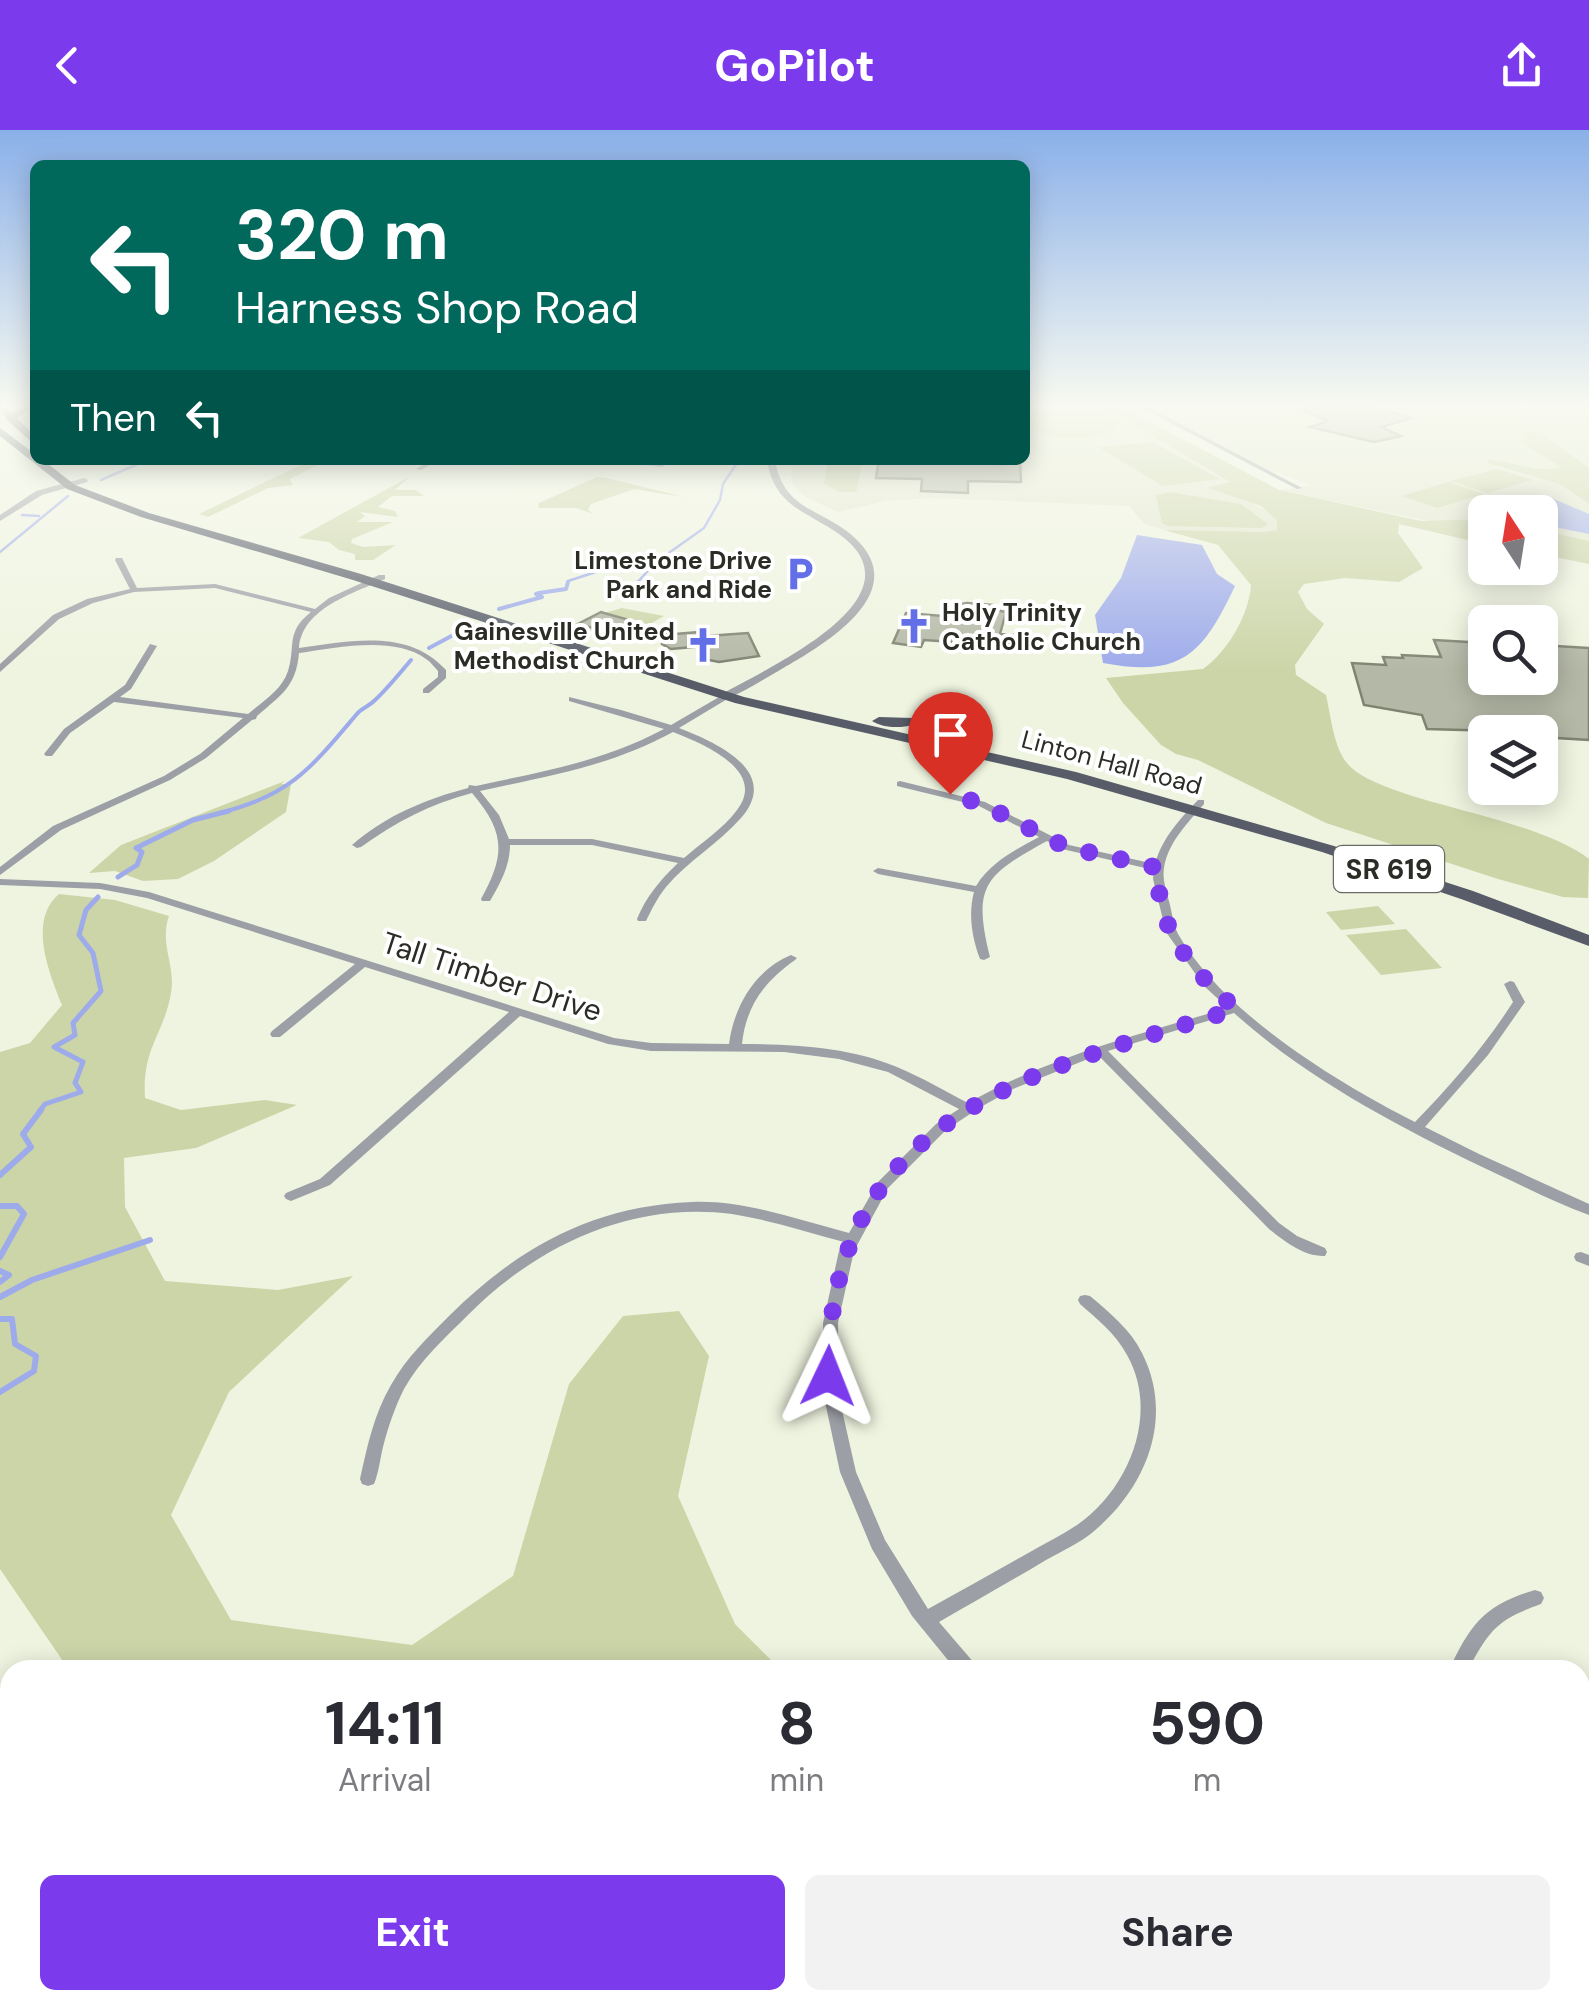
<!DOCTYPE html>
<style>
body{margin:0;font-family:"DM Sans",sans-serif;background:#f2f2f3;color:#2b2b33;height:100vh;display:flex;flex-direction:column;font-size:38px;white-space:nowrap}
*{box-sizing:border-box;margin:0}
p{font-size:32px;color:#7c7c81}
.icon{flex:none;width:55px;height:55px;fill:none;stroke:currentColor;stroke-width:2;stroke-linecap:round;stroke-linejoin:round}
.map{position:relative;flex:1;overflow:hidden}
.panel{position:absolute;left:0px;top:1530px;width:1590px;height:350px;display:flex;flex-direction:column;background:#fff;border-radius:30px 30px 0 0;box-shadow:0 5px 25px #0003}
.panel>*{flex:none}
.hud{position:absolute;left:30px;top:30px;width:1000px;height:305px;border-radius:15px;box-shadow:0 5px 25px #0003;background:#00695c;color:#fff;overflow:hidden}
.needle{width:65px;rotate:348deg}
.fabs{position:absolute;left:1468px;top:365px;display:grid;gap:20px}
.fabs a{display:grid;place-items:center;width:90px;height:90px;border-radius:15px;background:#fff;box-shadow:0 5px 25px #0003;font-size:50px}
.pin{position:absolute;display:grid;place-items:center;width:85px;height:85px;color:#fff;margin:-102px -42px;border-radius:50% 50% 50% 0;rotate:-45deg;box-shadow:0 0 10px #0007}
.pin .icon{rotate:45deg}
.me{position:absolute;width:110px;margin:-55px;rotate:2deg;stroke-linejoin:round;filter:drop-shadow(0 0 8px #0008)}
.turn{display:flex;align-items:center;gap:35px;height:210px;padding:0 40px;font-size:45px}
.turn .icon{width:130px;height:130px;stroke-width:2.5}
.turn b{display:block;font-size:70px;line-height:85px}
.then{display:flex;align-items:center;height:95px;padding:0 40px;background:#0003;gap:20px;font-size:38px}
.eta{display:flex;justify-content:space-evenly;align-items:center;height:170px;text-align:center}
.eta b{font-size:60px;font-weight:700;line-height:70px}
.cta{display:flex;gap:20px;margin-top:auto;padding:20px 40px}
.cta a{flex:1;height:115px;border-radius:15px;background:#7c3aed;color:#fff;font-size:40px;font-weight:700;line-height:115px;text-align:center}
.cta a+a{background:#f2f2f3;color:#2b2b33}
header{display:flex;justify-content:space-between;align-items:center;height:130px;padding:0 40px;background:#7c3aed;color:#fff;font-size:45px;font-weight:700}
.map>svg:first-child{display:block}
.built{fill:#e2e7ce}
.green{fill:#ccd5a8}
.water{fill:#9eabeb}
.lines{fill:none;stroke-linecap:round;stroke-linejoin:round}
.stream-far4{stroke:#9eabeb;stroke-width:2.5}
.stream-far3{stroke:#9eabeb;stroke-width:4}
.stream-far2{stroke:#9eabeb;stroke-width:5}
.stream-far1{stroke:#9eabeb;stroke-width:6}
.stream{stroke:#9eabeb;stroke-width:8}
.building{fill:#b4b8a6;stroke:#7f8372;stroke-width:2.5}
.minor{fill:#9d9fa6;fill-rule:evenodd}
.tertiary{fill:#9d9fa6;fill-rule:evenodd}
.primary{fill:#585c69;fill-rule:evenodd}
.route{stroke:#7c3aed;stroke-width:18;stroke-dasharray:0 32.4}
.labels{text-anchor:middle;stroke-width:8;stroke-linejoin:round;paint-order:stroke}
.far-poi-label{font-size:25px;font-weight:bold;fill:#2a2c25;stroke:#fff;text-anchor:end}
.far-street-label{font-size:25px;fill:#2a2c25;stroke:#fff}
.shield{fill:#fff;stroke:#6a6b66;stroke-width:2.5}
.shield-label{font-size:28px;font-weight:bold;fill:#2a2c25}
.street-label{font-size:30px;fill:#2a2c25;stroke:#fff}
</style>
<header><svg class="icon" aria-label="back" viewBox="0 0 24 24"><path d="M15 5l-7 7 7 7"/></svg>GoPilot<svg class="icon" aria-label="share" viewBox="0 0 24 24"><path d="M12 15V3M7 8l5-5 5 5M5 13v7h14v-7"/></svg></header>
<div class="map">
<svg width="1589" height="1880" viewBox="0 0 1589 1880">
<rect width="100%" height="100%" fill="#eff4e0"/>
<path class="built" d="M1025 278H1105L1232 353 1249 372 1272 383 1277 390V400L1233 404 1164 400 1144 394 1129 376 933 368 886 371 838 382 805 367 794 356 791 345 795 330H1025Z
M1153 278H1589V368L1581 369 1589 374V411L1540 400V382H1485V389L1438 393 1279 360 1311 355 1260 336Z"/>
<path class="green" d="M1097 278 1119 291 1115 300C1081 313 1059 309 1025 299V279Z
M1105 278 1128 280 1279 360 1421 391 1485 389V414L1399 394 1398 403 1423 438 1399 452 1345 448 1304 454 1298 462 1307 479 1324 494 1295 535 1296 545 1326 565C1331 586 1333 614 1346 632 1357 646 1377 653 1392 659 1448 680 1545 695 1589 729L1588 768 1563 767 1498 749 1326 693 1198 630 1176 624 1161 615 1123 573 1106 548 1203 539C1228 521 1249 485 1251 455L1218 415 1164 400 1261 402 1277 400V390L1261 376 1208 358 1230 352Z
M1525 301 1540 302 1589 338V374L1560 354 1488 333 1487 330C1512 330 1538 345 1561 337L1520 312 1527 309 1522 303Z
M1153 312 1220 349 1163 356 1098 317Z
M311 330H327L290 349 293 355 268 358 208 387 199 384Z
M828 330H863L856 362H840L824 354Z
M1497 339 1532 350 1487 363 1451 351Z
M409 347 395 360H416L424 366H392L378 377 395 381 398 387 360 382 365 386 357 392H393L352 409 351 413 363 417 396 415 373 430H355V424L339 420 329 412 298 408Z
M597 347 607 348 684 367 634 359 591 374 588 380 594 384 576 378H538L539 373Z
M1449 352 1484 364 1437 378 1401 366Z
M1170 362 1241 374 1268 394 1262 398 1168 396 1162 393 1156 365Z
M1540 400 1589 411V434L1540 424Z
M622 478 664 486 621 511 576 496 610 503 624 500 632 491 604 483Z
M285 651 281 654H291L286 682 214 731 178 749 143 751 115 741 89 743 121 715Z
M59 764 115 770 169 786C159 813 176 836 171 863 164 905 142 917 145 968L181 980 265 970 297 975 196 1018 124 1028 125 1077 165 1151 278 1160 353 1146 229 1262 171 1385 231 1490 412 1515 513 1446 569 1254 623 1186 679 1181 709 1226 678 1366 735 1494 781 1540H69L0 1439V922L30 913 62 875C50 845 27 791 59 764Z
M1378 776 1395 794 1341 800 1326 782Z
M1406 799 1442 838 1381 845 1346 805Z
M465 1870H974L967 1880H473Z"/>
<path class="water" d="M1534 365 1547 366 1589 384V404L1540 394V382H1482Z
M1137 405 1202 415 1217 444 1235 456C1203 523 1183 548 1103 533L1095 485 1121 448Z"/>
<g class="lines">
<path class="stream-far4" d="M101 350 138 334
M22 385 39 386
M0 422 68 366
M567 455 568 451 633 430
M635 455 656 432 704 398 720 370 723 354 739 330"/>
<path class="stream-far3" d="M630 459 638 452
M499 479 542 467 536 464 539 463 566 459 568 452
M429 518 472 495
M219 683C290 666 311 638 356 585 361 578 368 577 374 571 387 559 399 544 411 530"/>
<path class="stream-far2" d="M118 747 137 735 142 722 136 718 193 690 229 681
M39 982 45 974 81 962 75 953 83 932 54 917 75 905 73 893 101 861 93 823 79 805 86 780 98 767"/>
<path class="stream-far1" d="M0 1045 31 1017 23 1004 41 980
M0 1076H17L24 1084 0 1127
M0 1141 9 1145 0 1152
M0 1167 32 1150 150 1110
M0 1189H12L15 1214 36 1226 34 1241 0 1262"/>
<path class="stream" d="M0 1707 10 1705
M69 1880 71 1870"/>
</g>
<path class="building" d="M1298 278H1378L1411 288 1381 297 1401 306 1374 312 1310 297 1328 291Z
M879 330H1020L1021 352 968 351V363L921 361 922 349 876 348Z
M967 473 992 475 991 479 1006 482 1000 504 1013 505 1010 516 924 510 921 517 893 513 906 483 943 486 946 476Z
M601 482 604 483 633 491 610 503 578 494Z
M699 502 707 510V506L748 503 759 526 719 532 704 529 706 516 671 519 662 514 663 505Z
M1434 510 1485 513V548H1540V515L1589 518V610L1540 607V602L1427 599 1422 585 1364 575 1352 533 1386 535 1383 527 1403 528 1402 525 1441 527Z"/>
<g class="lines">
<path class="minor" d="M1142 278H1150L1302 358 1297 359Z
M431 330H439L421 340 416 339Z
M608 330H630L665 335 662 337Z
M116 428H122L137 458 215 454 315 479 329 468 379 445H385V449C354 463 302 478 299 518 350 511 408 498 446 540V548L429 563H423V559L438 547V541C434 537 431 532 426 529 394 505 335 518 299 523 296 557 281 565 257 586L256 589 252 590 206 628 170 650 61 700 0 745V737L53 696 164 646 200 624 243 588 114 572 70 603 52 626H46L44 624 64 599 125 555 150 514 157 516 131 559 120 567 248 584C263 571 282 560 288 541 296 517 285 502 311 482L215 458 134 462 93 473 59 489 0 542V534L53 485 87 469 130 459 115 430Z
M726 563 730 566 729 568 679 598C715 612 782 641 741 688 719 713 688 731 666 757 657 768 652 779 646 791H638L637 789C646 767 660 750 678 733L592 715H510C510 736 500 754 490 771H482L481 769C506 724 505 702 472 663 430 674 396 692 361 717L357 718 352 715C385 686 426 669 468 658L469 655 476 656C544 641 602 632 664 599L569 571V567L621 580 671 595ZM673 602C701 613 768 640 737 680 723 699 701 713 684 728L592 709H509L499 685 480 661C548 646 611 636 673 602Z
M900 651 985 672 1069 715 1155 734C1162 708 1180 689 1198 670H1204V674C1188 693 1168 712 1164 738 1162 750 1167 763 1170 775 1172 784 1174 796 1178 804 1223 883 1336 952 1415 992 1451 955 1485 916 1513 872L1504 854 1510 851 1514 852 1525 872 1488 925 1425 997 1479 1024 1589 1074V1085C1558 1074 1527 1058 1497 1044 1405 1000 1311 952 1234 883L1108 921 1279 1093 1297 1106 1325 1118 1327 1122 1325 1126C1305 1127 1285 1112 1269 1099L1098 925 1013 959 979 978 946 1000 888 1058 854 1121 838 1193 839 1267 856 1342 885 1410 928 1479C962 1460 996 1441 1030 1422 1045 1413 1062 1405 1077 1395 1129 1359 1160 1283 1127 1225 1116 1204 1097 1189 1080 1174L1078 1170 1080 1166 1085 1165 1090 1166C1110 1183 1130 1199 1142 1223 1175 1288 1146 1358 1093 1402 1080 1413 1062 1421 1046 1430 1011 1451 975 1471 939 1492L975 1534 977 1540H956L912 1486 872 1419 840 1342 824 1267 823 1193 839 1121 844 1112C807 1102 770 1090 732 1084 633 1071 539 1114 469 1184 446 1207 420 1230 404 1259 395 1277 388 1297 383 1317 380 1329 379 1342 374 1354L368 1356 362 1354 360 1349C367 1317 374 1284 391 1255 406 1228 428 1207 450 1185 519 1117 593 1076 692 1072 746 1070 798 1090 849 1103L878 1052 936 994 959 979 888 942 839 929 784 922 651 921 608 914 520 886 330 1055 291 1071 286 1069 284 1066 286 1063 320 1049 509 882 365 837 280 907H272L270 904 272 901 355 834 147 768 100 759 0 755V749L100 753 149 762 614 908 651 913 729 914C734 876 755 840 791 825L797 828 795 830C764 852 746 876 742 914 792 914 850 917 897 937 921 947 945 961 968 973 1049 927 1139 904 1228 878L1204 856 1166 802 1153 749 1154 740 1062 719 1047 711C985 745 972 755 990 827L984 830 980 829C972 808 968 784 974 762L878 744 873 741 878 738 976 756C991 732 1015 720 1039 707L979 676 897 656V652Z
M1581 1122 1589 1125V1136L1576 1131 1574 1127 1576 1123Z
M1535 1460 1541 1462 1544 1468 1541 1474C1498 1489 1489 1500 1468 1540H1449C1471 1493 1485 1475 1535 1460Z
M1304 1870H1326L1323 1880H1301Z
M1456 1870H1499L1505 1872 1508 1880H1465L1459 1878Z"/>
<path class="tertiary" d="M767 330H775C784 384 827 378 859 412 910 466 820 517 780 540 762 550 745 562 726 569L721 566 722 564C769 537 934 464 833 400 800 379 774 373 767 330Z
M84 348 88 350 87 352 42 365 0 391V385L36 361Z"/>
<path class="primary" d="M0 278H7L12 283 21 278H32L17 288 35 306V315L7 290Z
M0 298 35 324V330H43L75 355 149 383 361 444 744 567 1076 642 1334 716 1473 761 1589 805V816L1461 769 1322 722 1067 649 735 573 353 450 141 387 67 359 0 306Z
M931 578 948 580V595L969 606V612H959L935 600V585C918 597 890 602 872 591L879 587 912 588Z"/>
</g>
<linearGradient id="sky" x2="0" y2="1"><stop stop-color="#8ab0e9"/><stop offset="0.51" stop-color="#f8faf1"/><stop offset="1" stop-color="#f8faf1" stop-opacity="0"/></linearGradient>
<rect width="1589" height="541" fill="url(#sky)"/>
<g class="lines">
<path class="route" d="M828 1246C828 983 1031 943 1236 879 1195 843 1153 797 1159 738L1066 717 982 674 950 664"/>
</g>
<defs>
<symbol id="parking-bare" viewBox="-9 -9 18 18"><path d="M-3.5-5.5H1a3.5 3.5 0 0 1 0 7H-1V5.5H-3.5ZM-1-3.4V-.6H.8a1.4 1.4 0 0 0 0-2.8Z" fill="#626fe7" stroke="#fff" stroke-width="2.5" paint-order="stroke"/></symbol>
<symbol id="church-bare" viewBox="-9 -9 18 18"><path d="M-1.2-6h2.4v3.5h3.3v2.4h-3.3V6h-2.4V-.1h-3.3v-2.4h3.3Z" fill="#626fe7" stroke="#fff" stroke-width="2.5" paint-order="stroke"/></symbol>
</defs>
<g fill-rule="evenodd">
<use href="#parking-bare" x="775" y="419" width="50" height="50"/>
<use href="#church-bare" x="889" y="471" width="50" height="50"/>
<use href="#church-bare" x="678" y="490" width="50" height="50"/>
</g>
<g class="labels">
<g class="far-poi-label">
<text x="772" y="439">Limestone Drive<tspan x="772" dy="29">Park and Ride</tspan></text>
<text x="942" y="491" text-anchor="start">Holy Trinity<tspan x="942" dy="29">Catholic Church</tspan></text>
<text x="675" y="510">Gainesville United<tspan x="675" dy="29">Methodist Church</tspan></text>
</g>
<g class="far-street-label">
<text transform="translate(1112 632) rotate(15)" y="9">Linton Hall Road</text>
</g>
<rect class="shield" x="1334" y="716" width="110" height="46" rx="8"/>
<g class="shield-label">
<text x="1389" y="749">SR 619</text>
</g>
<g class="street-label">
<text transform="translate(492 847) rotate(18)" y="10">Tall Timber Drive</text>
</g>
</g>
</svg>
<div class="fabs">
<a><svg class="needle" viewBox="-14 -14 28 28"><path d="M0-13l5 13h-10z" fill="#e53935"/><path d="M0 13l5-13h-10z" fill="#7c7c81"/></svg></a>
<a><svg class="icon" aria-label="search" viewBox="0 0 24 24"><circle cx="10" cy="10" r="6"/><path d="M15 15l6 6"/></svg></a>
<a><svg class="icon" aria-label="layers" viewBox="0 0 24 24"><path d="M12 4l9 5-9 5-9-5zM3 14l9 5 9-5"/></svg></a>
</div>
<div class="pin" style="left:950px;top:664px;background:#d93025"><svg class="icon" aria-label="arrive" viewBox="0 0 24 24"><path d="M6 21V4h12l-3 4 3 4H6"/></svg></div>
<svg class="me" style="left:828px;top:1246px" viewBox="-20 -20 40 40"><path d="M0-17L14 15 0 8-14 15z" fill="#7c3aed" stroke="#fff" stroke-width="4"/></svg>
<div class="hud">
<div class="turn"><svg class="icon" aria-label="left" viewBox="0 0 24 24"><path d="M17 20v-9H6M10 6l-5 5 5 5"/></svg><div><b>320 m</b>Harness Shop Road</div></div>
<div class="then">Then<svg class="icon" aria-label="left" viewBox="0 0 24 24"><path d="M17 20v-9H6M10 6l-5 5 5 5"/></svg></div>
</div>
<section class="panel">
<div class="eta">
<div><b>14:11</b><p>Arrival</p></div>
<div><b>8</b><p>min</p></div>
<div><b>590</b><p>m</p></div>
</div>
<div class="cta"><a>Exit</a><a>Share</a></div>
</section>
</div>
